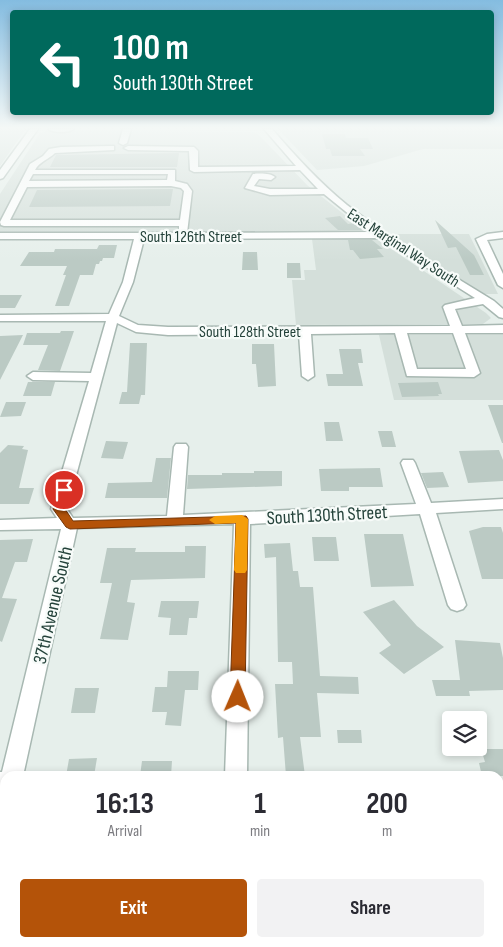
<!DOCTYPE html>
<style>
body{margin:0;font-family:"Sofia Sans Condensed",sans-serif;background:#f2f2f3;color:#2b2b33;height:100vh;display:flex;flex-direction:column;font-size:19px;white-space:nowrap}
*{box-sizing:border-box;margin:0}
p{font-size:16px;color:#7c7c81}
.icon{flex:none;width:28px;height:28px;fill:none;stroke:currentColor;stroke-width:2;stroke-linecap:round;stroke-linejoin:round}
.map{position:relative;flex:1;overflow:hidden}
.side{position:absolute;left:0px;top:771px;width:504px;height:176px;display:flex;flex-direction:column;background:#fff;border-radius:15px 15px 0 0;box-shadow:0 2px 8px #0003}
.side>*{flex:none}
.hud{position:absolute;left:10px;top:10px;width:484px;height:105px;border-radius:5px;box-shadow:0 2px 8px #0003;background:#00695c;color:#fff;overflow:hidden}
.fabs{position:absolute;left:442px;top:711px;display:grid;gap:10px}
.fabs a{display:grid;place-items:center;width:45px;height:45px;border-radius:5px;background:#fff;box-shadow:0 2px 8px #0003;font-size:25px}
.pin{position:absolute;display:grid;place-items:center;width:42px;height:42px;color:#fff;margin:-21px;border:2px solid #fff;border-radius:50%;box-shadow:0 1px 5px #0007}
.me{position:absolute;width:55px;margin:-28px;rotate:1deg;stroke-linejoin:round;filter:drop-shadow(0 0 4px #0008)}
.turn{display:flex;align-items:center;gap:18px;height:105px;padding:0 20px;font-size:22px}
.turn .icon{width:65px;height:65px;stroke-width:2.5}
.turn b{display:block;font-size:35px;line-height:42px}
.eta{display:flex;justify-content:space-evenly;align-items:center;height:85px;text-align:center}
.eta b{font-size:30px;font-weight:700;line-height:35px}
.action{display:flex;gap:10px;margin-top:auto;padding:10px 20px}
.action a{flex:1;height:58px;border-radius:5px;background:#b45309;color:#fff;font-size:20px;font-weight:700;line-height:58px;text-align:center}
.action a+a{background:#f2f2f3;color:#2b2b33}
.map>svg:first-child{display:block}
.built{fill:#d4dfda}
.building{fill:#bbcac4}
.lines{fill:none;stroke-linecap:round;stroke-linejoin:round}
.minor-casing{stroke:#a8b8b2;stroke-width:3}
.minor{fill:#fff;fill-rule:evenodd}
.route{fill:#b45309;stroke:#753606}
.slow{fill:#f59e0b}
.labels{text-anchor:middle;stroke-width:4.5;stroke-linejoin:round;paint-order:stroke}
.far-street-label{font-size:16px;fill:#24423a;stroke:#f7fbf9}
.street-label{font-size:19px;fill:#24423a;stroke:#f7fbf9}
</style>
<div class="map">
<svg width="503" height="947" viewBox="0 0 503 947">
<rect width="100%" height="100%" fill="#e6efeb"/>
<path class="built" d="M0 129H30L25 130 0 166Z
M278 129H503V149H423L364 166 317 170Z
M47 131 252 132 258 134 307 185 365 231 280 234 0 233V194L40 133Z
M388 234H469L498 294H484Z
M375 238 486 313 491 318 483 324 296 325 292 280H305L304 270H316L312 239Z
M379 335H503V400H394Z"/>
<path class="building" d="M322 134H345L346 138H368L373 149H360L365 156H332L330 149H326Z
M179 153 177 167H50L56 155Z
M173 189 170 206 29 207 37 190Z
M340 216 348 224 354 223 362 230H338L325 218Z
M435 220 474 255 484 275H470L456 247 448 248Z
M348 240H372L383 249H377L384 257 360 259 353 250H350Z
M99 245H117L114 258H103L102 261H100L99 264H96L93 275H80L69 306H55L66 275H63L67 266H20L29 252H54L55 249H97Z
M243 252H257L258 270H242Z
M287 263H300L301 278H287Z
M0 295H22L15 308H0Z
M61 331H74L60 371 38 370 48 345H23L27 333H60Z
M23 335 0 380V336Z
M130 343H147L145 395H141L139 404H119L122 392H127Z
M252 344H274L276 386 258 387 256 364H252Z
M339 349H361L363 363H358L363 386H328L326 374H343Z
M28 382H55L51 396H23Z
M438 382 442 394H438L439 396 402 397 398 383Z
M6 402H26L21 416 0 417Z
M488 405H503V443H502Z
M324 422H339L343 441H326Z
M378 431H392L396 447H382Z
M106 441 128 442 123 459 101 458Z
M8 445 24 446 22 449 28 450 19 488H34L29 504H0V453Z
M499 450 503 460V481L468 483 459 451Z
M156 458H171L167 498H105L108 483 152 482Z
M380 468 383 487H349V491H321L319 469Z
M254 471H282V486L187 489 188 475H222V473H254Z
M443 472 449 487 427 488 421 473Z
M483 527H501L503 533V579H482L469 531Z
M364 534H403L414 586 371 587Z
M312 537H336L339 561H314Z
M33 539 27 562H15L2 598 17 599 2 642 0 641V540Z
M290 543 293 571H298L300 587H313L320 676 358 677 359 694 317 693 321 737H300L305 776H286L283 737 278 738 275 684H293L292 662H278L276 557 265 558 264 544Z
M185 546H206L205 578 131 580 127 602 135 603 128 640 100 639 112 583H100L107 548H136L135 552H185Z
M394 600 417 626 444 647 404 674 379 653 391 645 363 612Z
M161 601H199L197 618H189L187 635H169L171 618 158 617Z
M455 640 500 643 503 658V690L469 691 470 696H436L432 680H460Z
M168 671H199L198 690H185L181 726 165 725 167 712H152L155 687H167Z
M75 688H99L95 713H71Z
M337 730H361L362 743H338Z
M481 749H503V776H482L479 763 485 762Z
M97 758 94 776H66L69 759Z
M142 761H172L171 776H140Z"/>
<g class="lines">
<defs>
<path id="minor" d="M30 129H38L3 178 0 179V170Z
M48 129H74C68 133 54 133 48 129Z
M123 129H131L127 143 123 145 119 143Z
M264 129H272C295 156 319 182 347 205 393 241 444 270 494 301L503 309V318L499 317 483 304 455 309 462 326 503 325V333H465L480 373 474 377 407 376 395 333 311 334 314 376 308 380 302 376 299 334 168 335 136 332 117 323 67 509 73 518 167 516 174 447 176 444H186L188 447 183 515 416 504 401 463 403 460H413L415 463 431 503 503 499V509L436 513 466 605 463 609 457 611 451 609 448 605 420 514 250 524 247 776H225L234 524 77 528 23 776H5V791L0 792V772H2L61 529 0 530V520L57 518 51 509 89 381 33 380 27 376 33 372 91 373 106 321H0V315L109 314 123 282 134 239H0V233H179V226H4L1 225 0 222 30 164 43 156 49 149 61 147 111 146H114V150L55 153C49 159 39 162 35 170H175V181L187 184 192 191 187 233 371 232 324 194 270 195 245 188 253 174C259 173 271 173 275 177L271 180 259 179 254 186 270 189H318L300 170 194 172 190 170 189 151 128 150 124 148 128 146 194 147 198 151V167L296 166ZM33 174H168L167 180 29 181ZM171 186 181 188 184 191 180 220H10L27 187ZM380 238 475 298 445 305 443 307 450 326 168 327 138 325 119 316 133 282 144 239ZM407 333H453L466 369H417Z
M503 232V238L487 240 503 274V288L498 285 476 239 487 234Z
M5 799V840L0 842V801Z"/>
</defs>
<use href="#minor" class="minor-casing"/>
<use href="#minor" class="minor"/>
</g>
<linearGradient id="sky" x2="0" y2="1"><stop stop-color="#84bce0"/><stop offset="0.49" stop-color="#f4f8f6"/><stop offset="1" stop-color="#f4f8f6" stop-opacity="0"/></linearGradient>
<rect width="503" height="261" fill="url(#sky)"/>
<path class="route" d="M64 486 70 490 65 509 73 521 246 516 248 519 245 697 243 701 238 703 232 701 230 697 236 523 70 529 66 527 53 509 58 490Z"/>
<path class="slow" d="M242 515 248 519 247 570 245 573H236L234 570 236 523 215 524 209 520 215 516Z"/>
<g class="labels">
<g class="far-street-label">
<text x="191" y="242">South 126th Street</text>
<text transform="translate(404 247) rotate(33)" y="6">East Marginal Way South</text>
<text x="250" y="337">South 128th Street</text>
</g>
<g class="street-label">
<text transform="translate(327 514) rotate(-3)" y="7">South 130th Street</text>
<text transform="translate(52 605) rotate(-77)" y="7">37th Avenue South</text>
</g>
</g>
</svg>
<div class="fabs">
<a><svg class="icon" aria-label="layers" viewBox="0 0 24 24"><path d="M12 4l9 5-9 5-9-5zM3 14l9 5 9-5"/></svg></a>
</div>
<div class="pin" style="left:64px;top:490px;background:#d93025"><svg class="icon" aria-label="arrive" viewBox="0 0 24 24"><path d="M6 21V4h12l-3 4 3 4H6"/></svg></div>
<svg class="me" style="left:238px;top:697px" viewBox="-20 -20 40 40"><circle r="19" fill="#fff"/><path d="M0-13L10 11 0 6-10 11z" fill="#b45309"/></svg>
<div class="hud">
<div class="turn"><svg class="icon" aria-label="left" viewBox="0 0 24 24"><path d="M17 20v-9H6M10 6l-5 5 5 5"/></svg><div><b>100 m</b>South 130th Street</div></div>
</div>
<section class="side">
<div class="eta">
<div><b>16:13</b><p>Arrival</p></div>
<div><b>1</b><p>min</p></div>
<div><b>200</b><p>m</p></div>
</div>
<div class="action"><a>Exit</a><a>Share</a></div>
</section>
</div>
